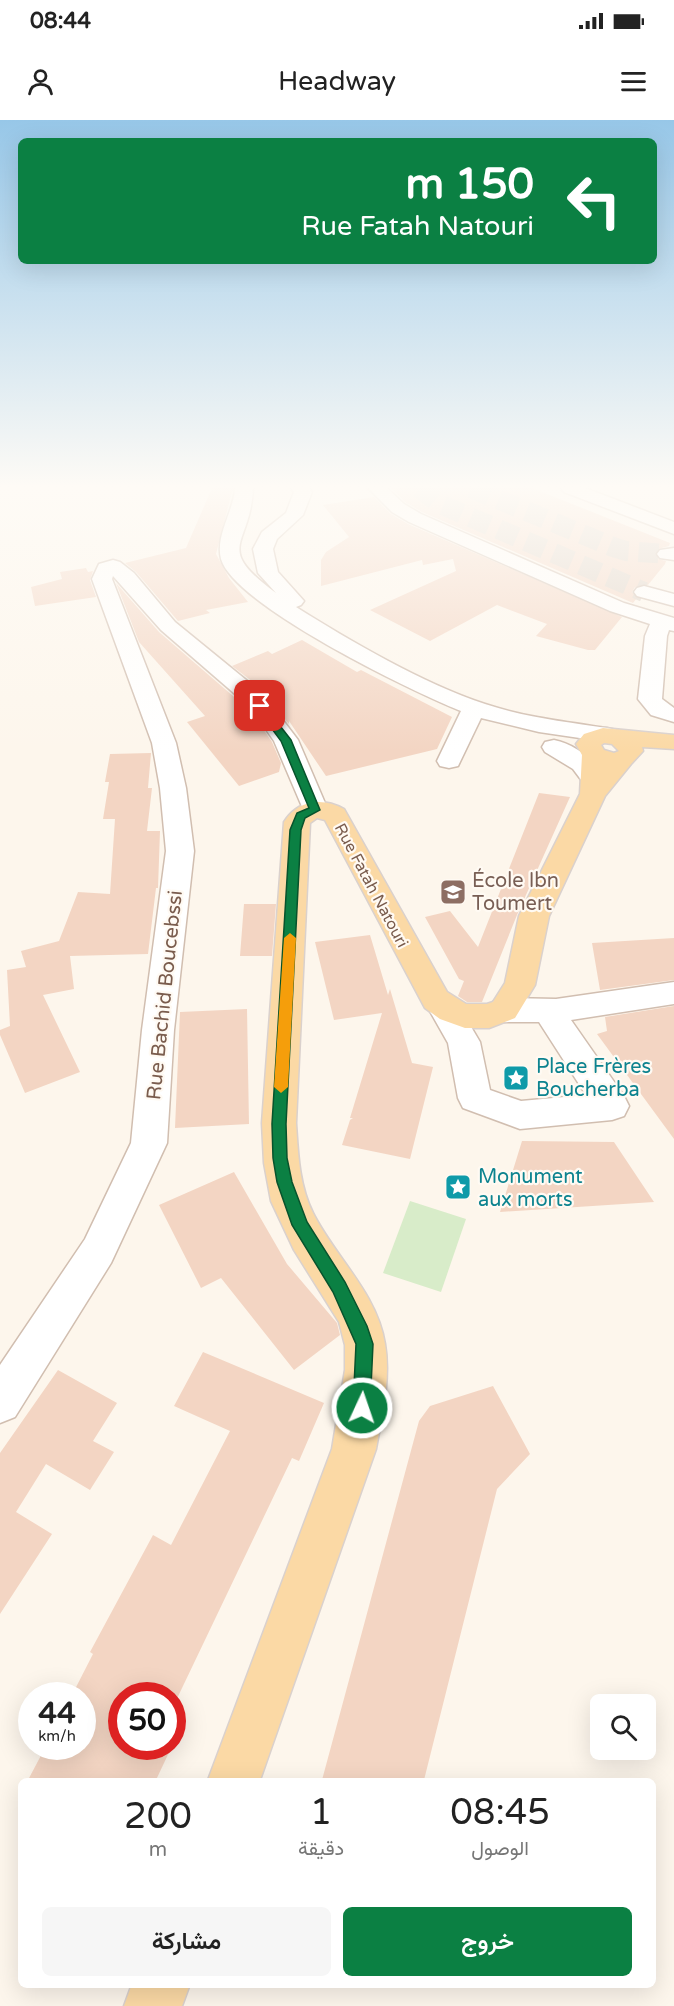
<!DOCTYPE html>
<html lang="ar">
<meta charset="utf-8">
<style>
body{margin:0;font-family:"Varela Round",Vazirmatn,sans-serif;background:#f6f6f6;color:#222;direction:rtl;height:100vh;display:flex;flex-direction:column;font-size:22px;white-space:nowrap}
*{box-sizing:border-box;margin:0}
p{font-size:20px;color:#767676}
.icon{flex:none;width:33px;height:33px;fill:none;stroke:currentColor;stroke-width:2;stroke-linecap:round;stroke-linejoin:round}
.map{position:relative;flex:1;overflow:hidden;direction:ltr}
.side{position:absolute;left:18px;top:1658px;width:638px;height:210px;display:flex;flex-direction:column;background:#fff;border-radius:9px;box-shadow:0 6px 24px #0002;direction:rtl}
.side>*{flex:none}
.guide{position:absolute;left:18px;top:18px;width:639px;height:126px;border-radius:9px;box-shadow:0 6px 24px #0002;direction:rtl;background:#0b8043;color:#fff;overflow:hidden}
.tools{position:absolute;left:590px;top:1574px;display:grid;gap:12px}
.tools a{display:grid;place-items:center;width:66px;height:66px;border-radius:9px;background:#fff;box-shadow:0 6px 24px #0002;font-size:30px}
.speed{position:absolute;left:18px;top:1562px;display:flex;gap:12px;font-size:30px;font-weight:700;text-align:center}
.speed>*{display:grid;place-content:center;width:78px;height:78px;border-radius:50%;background:#fff;box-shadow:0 6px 24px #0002;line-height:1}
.speed small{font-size:15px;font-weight:400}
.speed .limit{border:9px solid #d22;background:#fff;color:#111}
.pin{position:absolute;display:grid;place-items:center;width:51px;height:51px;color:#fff;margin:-26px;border-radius:12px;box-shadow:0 3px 9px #0006}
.me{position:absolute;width:66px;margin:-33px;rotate:3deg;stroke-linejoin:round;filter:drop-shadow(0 0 4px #0008)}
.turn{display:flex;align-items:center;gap:21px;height:126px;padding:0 24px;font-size:27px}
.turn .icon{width:78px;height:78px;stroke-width:2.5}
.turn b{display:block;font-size:42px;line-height:51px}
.eta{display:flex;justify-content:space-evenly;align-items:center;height:102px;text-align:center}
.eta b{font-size:36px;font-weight:600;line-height:42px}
.cta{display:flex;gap:12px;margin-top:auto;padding:12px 24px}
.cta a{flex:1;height:69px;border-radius:9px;background:#0b8043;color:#fff;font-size:24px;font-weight:600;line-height:69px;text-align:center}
.cta a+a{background:#f6f6f6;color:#222}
.status{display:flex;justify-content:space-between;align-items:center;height:42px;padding:0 30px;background:#fff;direction:ltr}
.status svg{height:16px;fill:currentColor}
header{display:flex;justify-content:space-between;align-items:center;height:78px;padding:0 24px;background:#fff;font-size:27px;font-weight:600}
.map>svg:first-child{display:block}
.green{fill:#d8ecc9}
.building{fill:#f3d5c3}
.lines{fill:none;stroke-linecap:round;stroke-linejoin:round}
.minor-tunnel{stroke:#dcd0c4;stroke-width:20;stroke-dasharray:20 10;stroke-linecap:butt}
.minor-casing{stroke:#d1beb0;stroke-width:3}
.major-casing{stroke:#dad1cd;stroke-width:3}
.minor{fill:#fff;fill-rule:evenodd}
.major{fill:#fbd9a5;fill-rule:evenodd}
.route{fill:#0b8043;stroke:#07532c;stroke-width:1.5}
.slow{fill:#f59e0b}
.labels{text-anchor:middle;stroke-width:4.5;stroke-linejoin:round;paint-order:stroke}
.far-street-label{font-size:16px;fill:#7a5c4d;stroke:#fffaf3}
.education-label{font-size:20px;fill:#785e54;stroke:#fffaf3;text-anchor:start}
.street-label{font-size:20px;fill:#7a5c4d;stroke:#fffaf3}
.culture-label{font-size:20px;fill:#0d838f;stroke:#fffaf3;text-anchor:start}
</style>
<div class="status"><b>08:44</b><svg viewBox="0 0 49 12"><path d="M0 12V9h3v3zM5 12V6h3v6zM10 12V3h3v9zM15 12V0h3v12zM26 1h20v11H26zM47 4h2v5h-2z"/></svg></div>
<header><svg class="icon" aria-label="menu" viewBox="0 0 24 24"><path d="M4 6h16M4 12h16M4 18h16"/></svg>Headway<svg class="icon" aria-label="person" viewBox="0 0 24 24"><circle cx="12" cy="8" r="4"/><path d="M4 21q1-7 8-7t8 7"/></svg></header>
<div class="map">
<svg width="674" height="1886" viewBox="0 0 674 1886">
<rect width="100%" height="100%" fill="#fdf6ec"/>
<path class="green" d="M410 1081 466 1099 441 1172 383 1153Z"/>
<path class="building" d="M212 368H233L216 434 229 458 248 482 206 490 210 493 178 501 136 452 125 443 186 428Z
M392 368H532L670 423 669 426 658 429 655 434 658 439 666 441 665 444 648 465 635 467 632 472 637 478 633 483 422 392 405 382Z
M374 377 391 394 408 404 622 497 595 530H588L536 516 547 504 497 485 430 521 370 490 456 451 453 439 423 445 422 440 321 466V440L326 432 349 417 323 385Z
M86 448 88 452 93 451 90 460 96 477 35 486 31 467 62 459 60 452Z
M116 463 159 512 233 576 261 606 272 622 281 643 279 652 239 666 187 602 205 596 139 522Z
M302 520 357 552 361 550 452 597 437 629 326 656 289 601V604L253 562 232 546 268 531 272 534Z
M151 633 148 668H152L147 711H160L158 768H156L148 834 70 836 74 869 43 875 80 952 25 973 0 915V910L10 906 7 850 26 847 21 831 59 821 78 772 110 774 115 699H103L109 662H105L110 634Z
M539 673 570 677 517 795 482 882H467L458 876 464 861 459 859 425 797 450 791 478 827Z
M244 784H276L272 836H240Z
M370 815 388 875 390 869 412 943 433 947 410 1039 342 1025 350 1000 353 998H350L382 893 334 900 315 822Z
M674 818V860L600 870 592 823Z
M674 886V1019L597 914 607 911 605 897Z
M247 889 249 1004 175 1008 180 892Z
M522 1021 614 1022 654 1082 500 1092Z
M234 1052 287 1144 337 1203 340 1215 294 1250 221 1158 201 1168 159 1085Z
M203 1232 324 1283 299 1341 292 1338 172 1589V1575H122V1626H172L156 1660H28L46 1626H82V1575H72L93 1534 90 1532 153 1415 171 1425 230 1311 174 1286Z
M58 1250 117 1283 93 1321 114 1332 90 1370 46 1344 16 1392 52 1414 0 1494V1333Z
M493 1266 530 1334 497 1369 424 1660H322L419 1301 430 1286Z"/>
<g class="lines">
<path class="minor-tunnel" d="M419 368 440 384 644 472
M471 368 613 427 626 431 667 434"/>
<defs>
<path id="minor" d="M235 368H253C251 427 212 426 276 473L258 453 253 429 262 412 286 393 294 372 291 368H309L312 372 303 395 277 419 273 429 278 452 304 481 301 485 296 487C350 521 424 564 485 584 524 597 566 602 607 608L616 610 619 615 616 620 607 622 539 612 481 598 458 646 449 648 440 646 437 641 461 591C413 572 234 485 221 439 215 415 234 391 235 368Z
M368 368H387L404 384 421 394 624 483 674 498V511L669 510 667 516 662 579 674 588V602L651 595 638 579 645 516 650 504 610 491 409 402 392 392Z
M561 368H585L674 402V414L564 372Z
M674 428V440L660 438 657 434 660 430Z
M113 440 120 442 134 453 175 502 251 564 279 595 298 620 328 690 324 696 315 698 306 696 274 621 263 605 235 574 161 510 113 456 112 459 176 623 186 668 194 731 174 910 167 1023 111 1143 15 1297 0 1303V1245L85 1119 131 1023 142 910 166 731 160 668 152 623 92 459 99 444Z
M644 466 674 474V486L637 476 634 472 637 468Z
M554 620C577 625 594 640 607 660L603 665 594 668 585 665 573 649 545 632 542 627 545 622Z
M674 862V884L571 900 624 976 629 986 624 996 612 1000 520 1009 463 988 458 978 448 923 427 886 432 878 443 874 454 878 480 922 490 970 521 981 586 975 539 902H504L493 898 488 890 493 882 504 878 556 879Z"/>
<path id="major" d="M603 608 674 615V629L642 627 643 631 631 644 605 676 549 796 535 865 515 898 489 908H465L440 899 425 888 325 700 317 698 310 703 296 1003C298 1033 299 1065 313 1093 335 1137 377 1173 385 1224 391 1258 382 1296 376 1329L260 1660H208L332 1329 345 1250V1225L339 1202 294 1130 271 1081 264 1043 262 1003 284 702C298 680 322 677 344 689L447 872 466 884H487L493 882 505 863 519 796 580 674 582 635 576 624 584 614ZM604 623 612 624 619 631 614 633 604 630 601 625Z
M132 1864H190L182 1886H124Z"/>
</defs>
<use href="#minor" class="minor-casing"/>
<use href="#major" class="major-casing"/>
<use href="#minor" class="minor"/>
<use href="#major" class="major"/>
</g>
<linearGradient id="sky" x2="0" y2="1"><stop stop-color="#97c7e8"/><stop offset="0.58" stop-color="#fefbf6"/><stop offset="1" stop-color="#fefbf6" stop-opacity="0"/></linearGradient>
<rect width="674" height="632" fill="url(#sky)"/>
<path class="route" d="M256 584H263L291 620 320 690 305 698 301 710 286 1004 287 1038 292 1062 307 1102 345 1162 367 1206 373 1224 370 1288 368 1294 362 1296 355 1294 353 1288 356 1224 333 1172 292 1105 277 1062 273 1038 272 1004 290 710 297 693 309 688 281 621 255 586Z"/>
<path class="slow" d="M290 813 296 818 288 967 281 973 274 967 284 818Z"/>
<defs>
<symbol id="school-square" viewBox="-11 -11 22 22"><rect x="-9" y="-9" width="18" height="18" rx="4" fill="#8d6e63" stroke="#fffaf3"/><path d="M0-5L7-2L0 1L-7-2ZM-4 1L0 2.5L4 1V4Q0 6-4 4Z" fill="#fff"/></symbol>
<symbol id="sight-square" viewBox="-11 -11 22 22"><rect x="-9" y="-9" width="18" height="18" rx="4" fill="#0f9aa8" stroke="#fffaf3"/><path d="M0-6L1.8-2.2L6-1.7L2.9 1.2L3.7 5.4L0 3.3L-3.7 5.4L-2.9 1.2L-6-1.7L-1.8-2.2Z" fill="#fff"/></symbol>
</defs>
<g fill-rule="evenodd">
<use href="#school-square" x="438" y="757" width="30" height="30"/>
<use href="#sight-square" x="501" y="943" width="30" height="30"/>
<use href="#sight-square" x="443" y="1052" width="30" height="30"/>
</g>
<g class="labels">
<g class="far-street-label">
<text transform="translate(372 765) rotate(62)" y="6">Rue Fatah Natouri</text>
</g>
<g class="education-label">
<text x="472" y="767">École Ibn<tspan x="472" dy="23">Toumert</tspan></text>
</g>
<g class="street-label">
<text transform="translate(164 875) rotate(-84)" y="7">Rue Bachid Boucebssi</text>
</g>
<g class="culture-label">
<text x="536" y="953">Place Frères<tspan x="536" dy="23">Boucherba</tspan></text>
<text x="478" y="1063">Monument<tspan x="478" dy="23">aux morts</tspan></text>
</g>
</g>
</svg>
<div class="tools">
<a><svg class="icon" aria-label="search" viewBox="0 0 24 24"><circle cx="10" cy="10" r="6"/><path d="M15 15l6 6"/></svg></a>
</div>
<div class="speed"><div>44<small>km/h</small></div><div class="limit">50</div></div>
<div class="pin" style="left:260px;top:586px;background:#d93025"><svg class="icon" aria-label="arrive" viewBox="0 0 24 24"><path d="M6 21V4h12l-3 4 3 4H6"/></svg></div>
<svg class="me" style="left:362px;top:1288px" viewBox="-20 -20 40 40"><circle r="17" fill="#0b8043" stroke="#fff" stroke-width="3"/><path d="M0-11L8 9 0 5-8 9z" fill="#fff"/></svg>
<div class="guide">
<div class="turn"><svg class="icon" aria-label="left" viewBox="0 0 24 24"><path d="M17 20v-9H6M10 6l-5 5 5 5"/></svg><div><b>150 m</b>Rue Fatah Natouri</div></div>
</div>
<section class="side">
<div class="eta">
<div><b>08:45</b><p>الوصول</p></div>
<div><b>1</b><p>دقيقة</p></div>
<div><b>200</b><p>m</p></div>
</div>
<div class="cta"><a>خروج</a><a>مشاركة</a></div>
</section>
</div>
